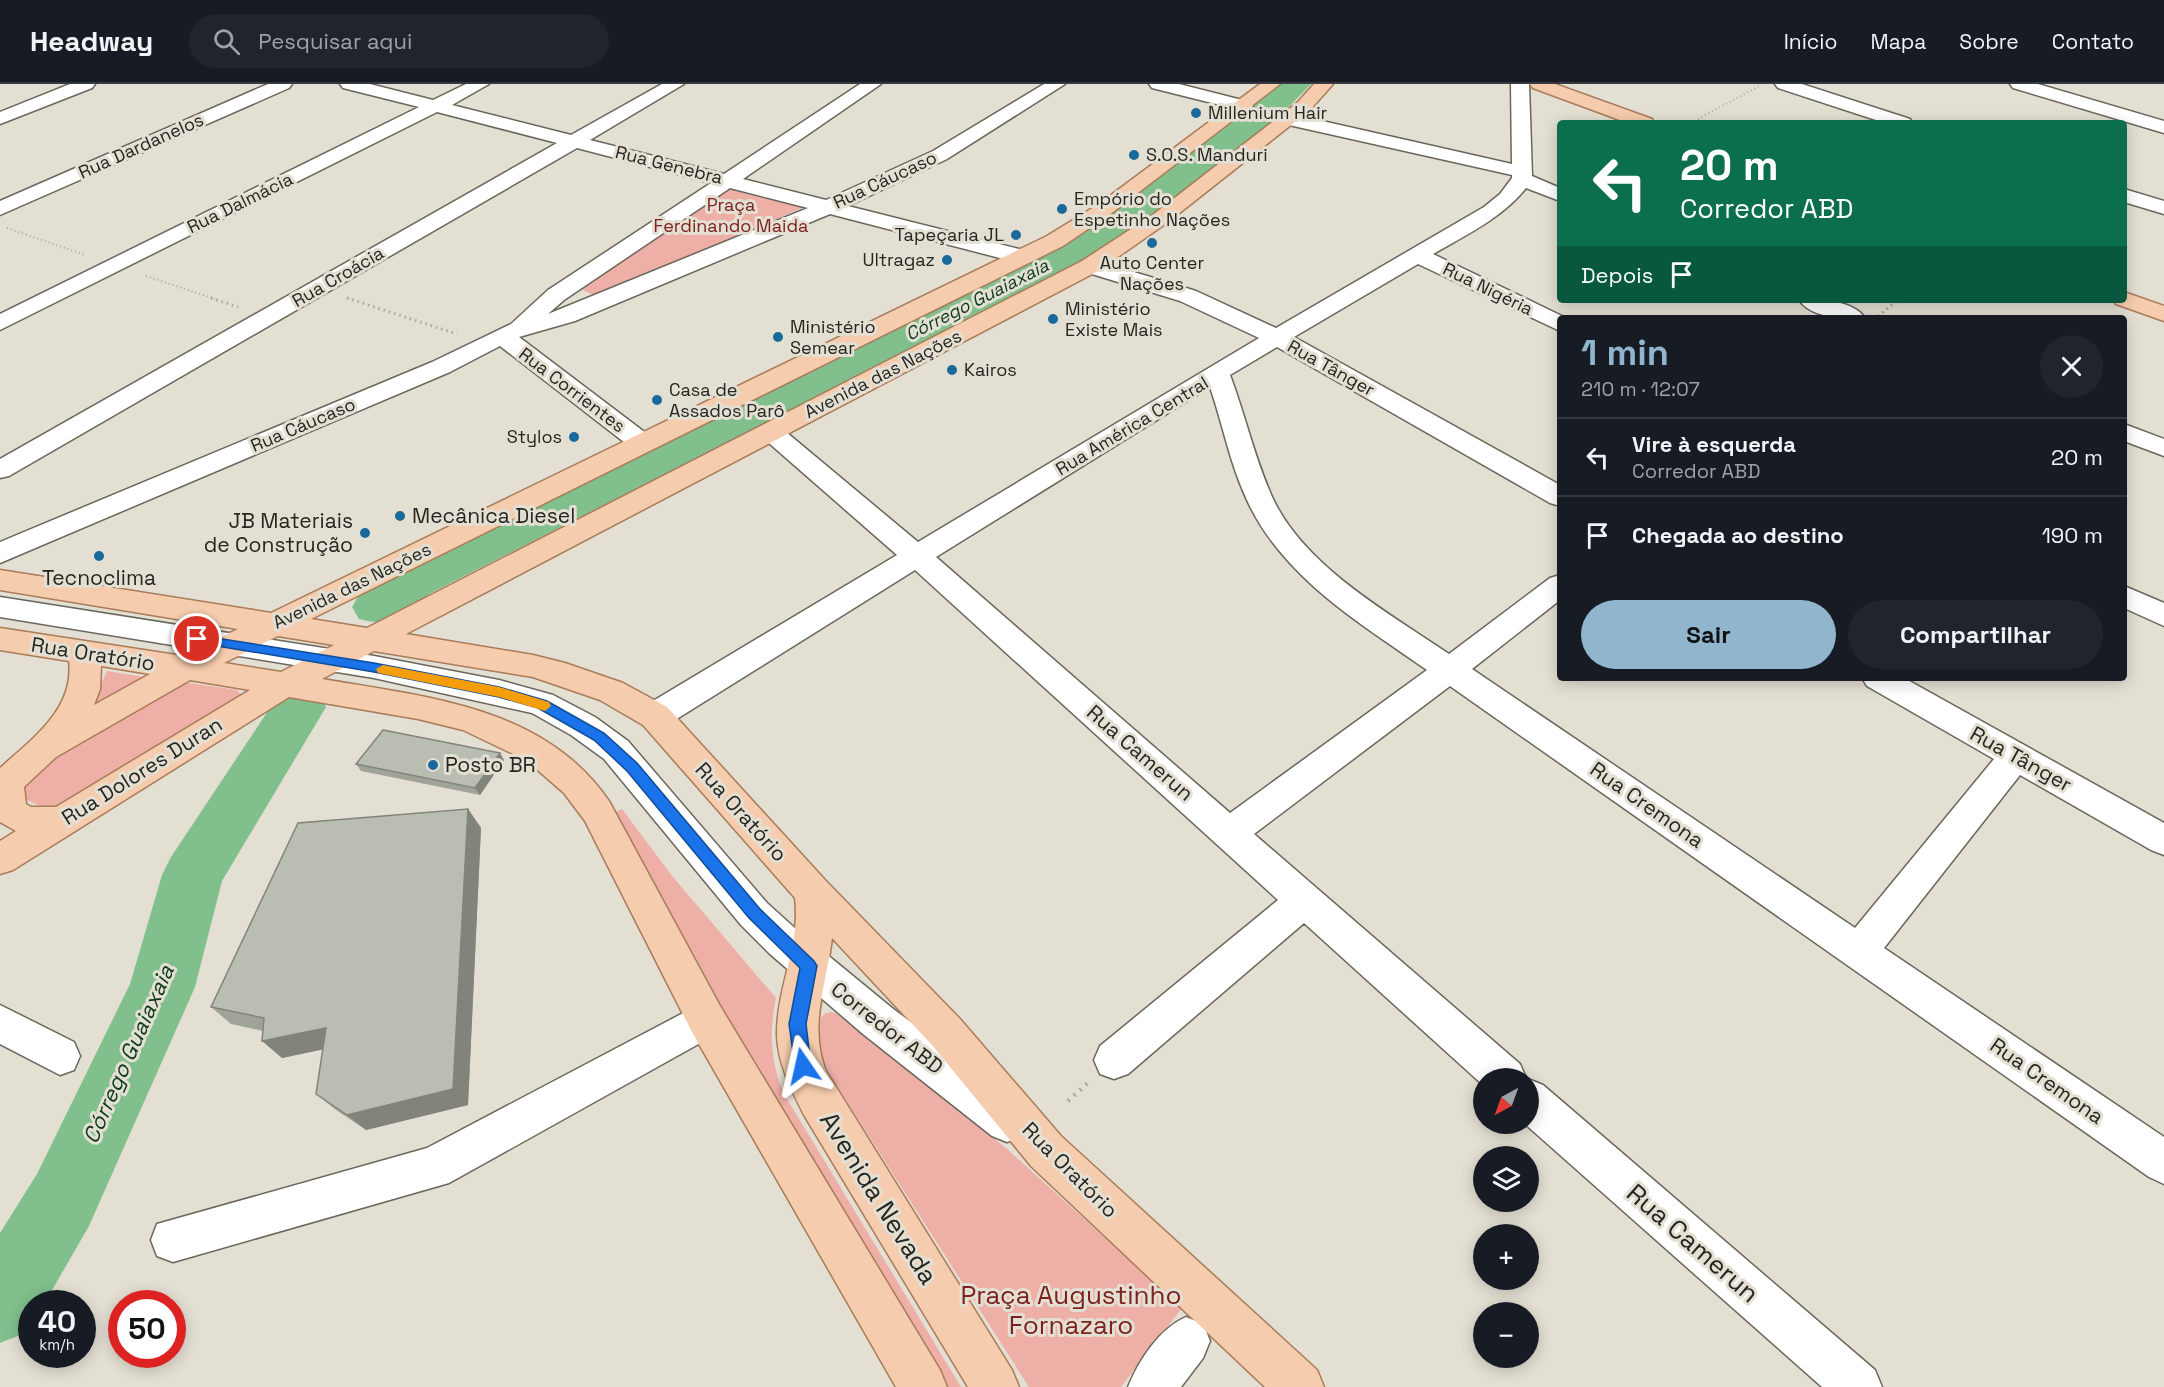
<!DOCTYPE html>
<html lang="pt">
<meta charset="utf-8">
<style>
body{margin:0;font-family:"Space Grotesk",sans-serif;background:#20242c;color:#f1f3f6;height:100vh;display:flex;flex-direction:column;font-size:22px;white-space:nowrap}
*{box-sizing:border-box;margin:0}
p{font-size:20px;color:#9ea1a6}
.icon{flex:none;width:33px;height:33px;fill:none;stroke:currentColor;stroke-width:2;stroke-linecap:round;stroke-linejoin:round}
.map{position:relative;flex:1;overflow:hidden}
.details{position:absolute;left:1557px;top:231px;width:570px;height:366px;display:flex;flex-direction:column;background:#171b24;border-radius:6px;box-shadow:0 3px 15px #0003}
.details>*{flex:none}
.banner{position:absolute;left:1557px;top:36px;width:570px;height:183px;border-radius:6px;box-shadow:0 3px 15px #0003;background:#0b6e4f;color:#fff;overflow:hidden}
.needle{width:39px;rotate:221deg}
.fabs{position:absolute;left:1473px;top:984px;display:grid;gap:12px}
.fabs a{display:grid;place-items:center;width:66px;height:66px;border-radius:50%;background:#171b24;box-shadow:0 3px 15px #0003;font-size:30px}
.speed{position:absolute;left:18px;top:1206px;display:flex;gap:12px;font-size:30px;font-weight:700;text-align:center}
.speed>*{display:grid;place-content:center;width:78px;height:78px;border-radius:50%;background:#171b24;box-shadow:0 3px 15px #0003;line-height:1}
.speed small{font-size:15px;font-weight:400}
.speed .limit{border:9px solid #d22;background:#fff;color:#111}
.pin{position:absolute;display:grid;place-items:center;width:51px;height:51px;color:#fff;margin:-26px;border:3px solid #fff;border-radius:50%;box-shadow:0 2px 6px #0007}
.me{position:absolute;width:66px;margin:-33px;rotate:349deg;stroke-linejoin:round;filter:drop-shadow(0 0 4px #0008)}
.turn{display:flex;align-items:center;gap:21px;height:126px;padding:0 24px;font-size:27px}
.turn .icon{width:78px;height:78px;stroke-width:2.5}
.turn b{display:block;font-size:42px;line-height:51px}
.then{display:flex;align-items:center;height:57px;padding:0 24px;background:#0003;gap:12px;font-size:22px}
.round{display:grid;place-items:center;flex:none;width:63px;height:63px;border-radius:32px;background:#20242c}
.summary{display:flex;align-items:center;justify-content:space-between;height:102px;padding:0 24px}
h1{font-size:36px;font-weight:800;line-height:45px;color:#90b5cd}
.button{display:flex;gap:12px;margin-top:auto;padding:12px 24px}
.button a{flex:1;height:69px;border-radius:36px;background:#90b5cd;color:#111;font-size:24px;font-weight:800;line-height:69px;text-align:center}
.button a+a{background:#20242c;color:#f1f3f6}
ul{padding:0;list-style:none}
li{display:flex;align-items:center;gap:18px;height:78px;padding:0 24px;border-top:2px solid #363941}
li div{flex:1}
li b{display:block;font-size:22px}
li em{font-style:normal}
header{display:flex;align-items:center;gap:36px;box-sizing:border-box;height:84px;padding:0 30px;background:#171b24;border-bottom:2px solid #363941}
header strong{font-size:28px}
nav{display:flex;gap:33px;margin-inline-start:auto;font-size:21px}
.search{width:420px;height:54px;background:#20242c;display:flex;align-items:center;gap:15px;box-sizing:border-box;padding:0 21px;border-radius:33px;color:#9ea1a6;font-size:22px}
.map>svg:first-child{display:block}
.green{fill:#eeafa7}
.lines{fill:none;stroke-linecap:round;stroke-linejoin:round}
.river{fill:#81c08d;fill-rule:evenodd}
.minor-casing{stroke:#6a665b;stroke-width:3}
.major-casing{stroke:#a87b59;stroke-width:3}
.path-far2{stroke:#aaa69c;stroke-width:2;stroke-dasharray:1 3;stroke-linecap:butt}
.path-far1{stroke:#aaa69c;stroke-width:3;stroke-dasharray:1.5 4;stroke-linecap:butt}
.path{stroke:#aaa69c;stroke-width:4.5;stroke-dasharray:2 6;stroke-linecap:butt}
.minor{fill:#fff;fill-rule:evenodd}
.major{fill:#f5ccad;fill-rule:evenodd}
.wall{fill:#a0a398}
.shaded-wall{fill:#82847c}
.building{fill:#babdb1;stroke:#82847c;stroke-width:1.5}
.route{fill:#1a73e8;stroke:#114b97;stroke-width:1.5}
.slow{fill:#f59e0b}
.poi-dot{fill:#196a9b;stroke:#e4dfd3;stroke-width:2}
.labels{text-anchor:middle;stroke-width:6;stroke-linejoin:round;paint-order:stroke}
.far-poi-label{font-size:18px;fill:#272520;stroke:#e4dfd3;text-anchor:start}
.far-street-label{font-size:18px;fill:#272520;stroke:#e4dfd3}
.far-park-label{font-size:18px;fill:#7d221e;stroke:#e4dfd3}
.far-water-label{font-size:18px;font-style:italic;fill:#0a3a1a;stroke:#e4dfd3}
.poi-label{font-size:21px;fill:#272520;stroke:#e4dfd3;text-anchor:start}
.street-label{font-size:21px;fill:#272520;stroke:#e4dfd3}
.water-label{font-size:22px;font-style:italic;fill:#0a3a1a;stroke:#e4dfd3}
.near-street-label{font-size:26px;fill:#272520;stroke:#e4dfd3}
.near-park-label{font-size:26px;fill:#7d221e;stroke:#e4dfd3}
</style>
<header>
<strong>Headway</strong>
<div class="search"><svg class="icon" aria-label="search" viewBox="0 0 24 24"><circle cx="10" cy="10" r="6"/><path d="M15 15l6 6"/></svg>Pesquisar aqui</div>
<nav><a>Início</a><a>Mapa</a><a>Sobre</a><a>Contato</a></nav>
</header>
<div class="map">
<svg width="2164" height="1303" viewBox="0 0 2164 1303">
<rect width="100%" height="100%" fill="#e4dfd3"/>
<path class="green" d="M728 105H740L804 123 601 210 593 211 583 206 582 203Z
M107 587 150 594 88 628Z
M190 599 237 606 242 612 67 720 43 724 27 716 24 700 37 683 180 600Z
M622 725 673 793 776 914C769 947 770 978 784 1010L961 1303H948L750 974 616 728Z
M830 928 836 929 1006 1064 1182 1224 1121 1303H1029L835 999C825 979 807 950 824 930Z"/>
<g class="lines">
<path class="river" d="M1279 0H1311L1284 28 1156 129 1083 177 431 509C405 528 394 545 359 535L352 523 359 511 397 485 1057 161 1132 115Z
M299 603 318 609 326 623 222 797 195 903 89 1142 44 1220H32C32 1250 27 1248 0 1259V1149L37 1090 130 900 162 791 171 773 280 609Z"/>
<defs>
<path id="minor" d="M70 0H95L92 4 0 40V28Z
M268 0H292L289 4 0 131V117Z
M340 0H370L433 16 466 0H489L452 21 571 51 662 0H684L590 56 724 90 860 0H881L743 95 826 116 933 67 1044 0H1065L947 75 848 122 1031 168 1034 173 1031 178 1023 180 830 130 575 237 519 253 651 353 655 359 651 365 642 367 633 365 500 262 450 288 0 479V458L432 278 511 240 548 206 711 99 577 64 9 392 0 394V375L557 59 437 28 0 246V230L419 23 343 4ZM730 104 808 124 548 230 564 216Z
M1149 0H1179L1250 18 1253 22 1244 27 1152 4Z
M1511 0H1529L1532 92 1560 104V117L1526 104C1502 134 1466 151 1433 170L1566 234H1560V247L1418 180 1294 253 1560 401V422L1550 419 1277 263 1230 291C1246 333 1255 377 1274 417 1307 484 1390 530 1449 570L1550 494 1560 491V516L1472 585 1855 844 1994 675 1867 602 1862 594H1904L2164 739V771L2151 766 2020 691 1884 864 2164 1053V1100L2149 1093 1450 602 1254 750 1520 980 1526 994H1484V1002L1304 839 1128 990 1114 995 1100 990 1094 976 1100 962 1278 816 915 486 667 641 655 644 643 641 639 632 643 623 897 471 762 353 758 348 762 343 771 340 780 343 918 458 1259 254 1180 217 1082 187 1079 182 1082 177H1098L1196 207 1276 244 1484 123 1500 110 1512 94V91L1280 39 1278 35 1280 31 1287 29 1512 80ZM1210 303C1223 341 1230 380 1247 416 1282 493 1361 540 1427 586L1230 729 936 473Z
M1775 0H1802L1910 35 1912 39H1885L1778 4Z
M2010 0H2038L2164 37V49L2013 4Z
M2124 105 2164 117V130L2124 118Z
M1799 216C1819 216 1852 215 1865 234 1844 234 1812 235 1799 216Z
M2124 340 2164 355V372L2124 357Z
M2124 502 2164 519V542L2124 524Z
M0 513 374 572 499 596 553 611 595 633 628 657 767 819 797 846 892 924 1022 1022 1028 1037 1022 1052 1007 1058 992 1052 863 950 770 870 741 841 604 675 571 651 532 629 374 594 0 533Z
M706 917 720 922 726 935 720 948 449 1099 173 1178 157 1172 151 1156 157 1140 427 1064Z
M0 921 74 958 80 972 74 986 60 991 0 960Z
M1528 995 1543 1001 1875 1286 1882 1303H1822L1525 1040H1528Z
M1186 1233 1203 1240 1210 1257 1203 1274 1181 1303H1128C1139 1276 1159 1245 1186 1233Z"/>
<path id="major" d="M1260 0H1280L1113 128 1063 162 311 535 367 544 1082 177 1154 130 1298 18 1314 0H1333L1310 26 1168 138 1098 187 406 550 533 571 565 579 623 599 667 623 826 797 960 935 1061 1052 1317 1286 1324 1303H1265L1031 1082 932 961 832 854C827 900 808 941 826 987L1012 1286 1019 1303H968L804 1031C792 1007 778 980 777 952 776 905 801 861 795 814L643 641 600 616 533 593 374 567 322 595C426 613 544 622 609 717L720 922 940 1286 947 1303H896L692 948 585 737 564 709 526 676 463 646 418 635 289 613 13 786 0 790V757L16 747 0 738V684C31 656 75 625 69 577L0 566V544L183 572 238 545 0 506V486L271 529 1047 152 1099 120ZM278 552 334 561 281 588 224 579ZM101 582 150 590 94 621 100 605ZM190 596 250 606 56 723H31L26 720 24 703 56 673Z
M1530 0H1555L1652 35 1654 39H1628L1533 4Z
M2124 208 2164 222V237L2116 220 2113 216H2124Z"/>
</defs>
<use href="#minor" class="minor-casing"/>
<use href="#major" class="major-casing"/>
<path class="path-far2" d="M1691 39 1761 1
M7 144 85 171
M146 192 215 215
M347 214 351 215"/>
<path class="path-far1" d="M211 214 238 223
M347 214 457 250
M1878 232 1898 216"/>
<path class="path" d="M1068 1017 1089 998"/>
<use href="#minor" class="minor"/>
<use href="#major" class="major"/>
</g>
<path class="wall" d="M504 676 480 711 361 687 356 680Z
M468 725 481 744 468 1021 366 1046 336 1026 316 1010 323 965 282 974 263 947 231 940 211 923Z"/>
<path class="shaded-wall" d="M500 669 504 676 480 711 475 704Z
M468 725 481 744 468 1021 366 1046 347 1031Z
M326 944 344 961 282 974 262 957Z"/>
<path class="building" d="M383 646 500 669 475 704 356 680Z
M468 725 453 1005 347 1031 316 1010 326 944 262 957 264 934 211 923 298 739Z"/>
<path class="route" d="M197 551 374 579 499 603 547 617 604 649 637 679 760 825 814 877 817 882 806 940 811 982 809 987 803 990 797 987 795 982 789 940 800 884 749 834 627 687 594 656 538 624 499 613 374 588 193 558 191 555Z"/>
<path class="slow" d="M383 581 499 603 549 618 551 622 545 627 499 613 378 589 376 585Z"/>
<g class="poi-dot">
<circle cx="1196" cy="29" r="6"/>
<circle cx="1134" cy="71" r="6"/>
<circle cx="1062" cy="125" r="6"/>
<circle cx="1016" cy="151" r="6"/>
<circle cx="1152" cy="159" r="6"/>
<circle cx="947" cy="176" r="6"/>
<circle cx="1053" cy="235" r="6"/>
<circle cx="778" cy="253" r="6"/>
<circle cx="952" cy="286" r="6"/>
<circle cx="657" cy="316" r="6"/>
<circle cx="574" cy="353" r="6"/>
<circle cx="400" cy="432" r="6"/>
<circle cx="365" cy="449" r="6"/>
<circle cx="99" cy="472" r="6"/>
<circle cx="433" cy="681" r="6"/>
</g>
<g class="labels">
<g class="far-poi-label">
<text x="1208" y="35">Millenium Hair</text>
<text x="1146" y="77">S.O.S. Manduri</text>
<text x="1074" y="121">Empório do<tspan x="1074" dy="21">Espetinho Nações</tspan></text>
<text x="1004" y="157" text-anchor="end">Tapeçaria JL</text>
<text x="935" y="182" text-anchor="end">Ultragaz</text>
<text x="1152" y="185" text-anchor="middle">Auto Center<tspan x="1152" dy="21">Nações</tspan></text>
<text x="1065" y="231">Ministério<tspan x="1065" dy="21">Existe Mais</tspan></text>
<text x="790" y="249">Ministério<tspan x="790" dy="21">Semear</tspan></text>
<text x="964" y="292">Kairos</text>
<text x="669" y="312">Casa de<tspan x="669" dy="21">Assados Parô</tspan></text>
<text x="562" y="359" text-anchor="end">Stylos</text>
</g>
<g class="far-street-label">
<text transform="translate(141 62) rotate(-24)" y="6">Rua Dardanelos</text>
<text transform="translate(669 81) rotate(14)" y="6">Rua Genebra</text>
<text transform="translate(885 96) rotate(-25)" y="6">Rua Cáucaso</text>
<text transform="translate(240 119) rotate(-26)" y="6">Rua Dalmácia</text>
<text transform="translate(338 193) rotate(-30)" y="6">Rua Croácia</text>
<text transform="translate(1488 205) rotate(26)" y="6">Rua Nigéria</text>
<text transform="translate(1331 284) rotate(29)" y="6">Rua Tânger</text>
<text transform="translate(883 290) rotate(-27)" y="6">Avenida das Nações</text>
<text transform="translate(572 306) rotate(37)" y="6">Rua Corrientes</text>
<text transform="translate(303 341) rotate(-23)" y="6">Rua Cáucaso</text>
<text transform="translate(1132 342) rotate(-31)" y="6">Rua América Central</text>
<text transform="translate(352 502) rotate(-26)" y="6">Avenida das Nações</text>
</g>
<g class="far-park-label">
<text x="731" y="127">Praça<tspan x="731" dy="21">Ferdinando Maida</tspan></text>
</g>
<g class="far-water-label">
<text transform="translate(977 216) rotate(-27)" y="6">Córrego Guaiaxaia</text>
</g>
<g class="poi-label">
<text x="412" y="439">Mecânica Diesel</text>
<text x="353" y="444" text-anchor="end">JB Materiais<tspan x="353" dy="24">de Construção</tspan></text>
<text x="99" y="501" text-anchor="middle">Tecnoclima</text>
<text x="445" y="688">Posto BR</text>
</g>
<g class="street-label">
<text transform="translate(93 570) rotate(9)" y="7">Rua Oratório</text>
<text transform="translate(1140 669) rotate(41)" y="7">Rua Camerun</text>
<text transform="translate(2021 675) rotate(29)" y="7">Rua Tânger</text>
<text transform="translate(142 687) rotate(-32)" y="7">Rua Dolores Duran</text>
<text transform="translate(1647 721) rotate(35)" y="7">Rua Cremona</text>
<text transform="translate(741 728) rotate(48)" y="7">Rua Oratório</text>
<text transform="translate(887 944) rotate(38)" y="7">Corredor ABD</text>
<text transform="translate(2047 997) rotate(35)" y="7">Rua Cremona</text>
<text transform="translate(1070 1086) rotate(45)" y="7">Rua Oratório</text>
</g>
<g class="water-label">
<text transform="translate(128 970) rotate(-66)" y="8">Córrego Guaiaxaia</text>
</g>
<g class="near-street-label">
<text transform="translate(879 1114) rotate(58)" y="9">Avenida Nevada</text>
<text transform="translate(1693 1159) rotate(41)" y="9">Rua Camerun</text>
</g>
<g class="near-park-label">
<text x="1071" y="1220">Praça Augustinho<tspan x="1071" dy="30">Fornazaro</tspan></text>
</g>
</g>
</svg>
<div class="fabs">
<a><svg class="needle" viewBox="-14 -14 28 28"><path d="M0-13l5 13h-10z" fill="#e53935"/><path d="M0 13l5-13h-10z" fill="#9ea1a6"/></svg></a>
<a><svg class="icon" aria-label="layers" viewBox="0 0 24 24"><path d="M12 4l9 5-9 5-9-5zM3 14l9 5 9-5"/></svg></a>
<a>+</a>
<a>−</a>
</div>
<div class="speed"><div>40<small>km/h</small></div><div class="limit">50</div></div>
<div class="pin" style="left:197px;top:555px;background:#d93025"><svg class="icon" aria-label="arrive" viewBox="0 0 24 24"><path d="M6 21V4h12l-3 4 3 4H6"/></svg></div>
<svg class="me" style="left:803px;top:982px" viewBox="-20 -20 40 40"><path d="M0-17L14 15 0 8-14 15z" fill="#1a73e8" stroke="#fff" stroke-width="4"/></svg>
<div class="banner">
<div class="turn"><svg class="icon" aria-label="left" viewBox="0 0 24 24"><path d="M17 20v-9H6M10 6l-5 5 5 5"/></svg><div><b>20 m</b>Corredor ABD</div></div>
<div class="then">Depois<svg class="icon" aria-label="arrive" viewBox="0 0 24 24"><path d="M6 21V4h12l-3 4 3 4H6"/></svg></div>
</div>
<section class="details">
<div class="summary"><div><h1>1 min</h1><p>210 m · 12:07</p></div><a class="round"><svg class="icon" aria-label="close" viewBox="0 0 24 24"><path d="M6 6l12 12M18 6L6 18"/></svg></a></div>
<ul>
<li><svg class="icon" aria-label="left" viewBox="0 0 24 24"><path d="M17 20v-9H6M10 6l-5 5 5 5"/></svg><div><b>Vire à esquerda</b><p>Corredor ABD</p></div><em>20 m</em></li>
<li><svg class="icon" aria-label="arrive" viewBox="0 0 24 24"><path d="M6 21V4h12l-3 4 3 4H6"/></svg><div><b>Chegada ao destino</b></div><em>190 m</em></li>
</ul>
<div class="button"><a>Sair</a><a>Compartilhar</a></div>
</section>
</div>
